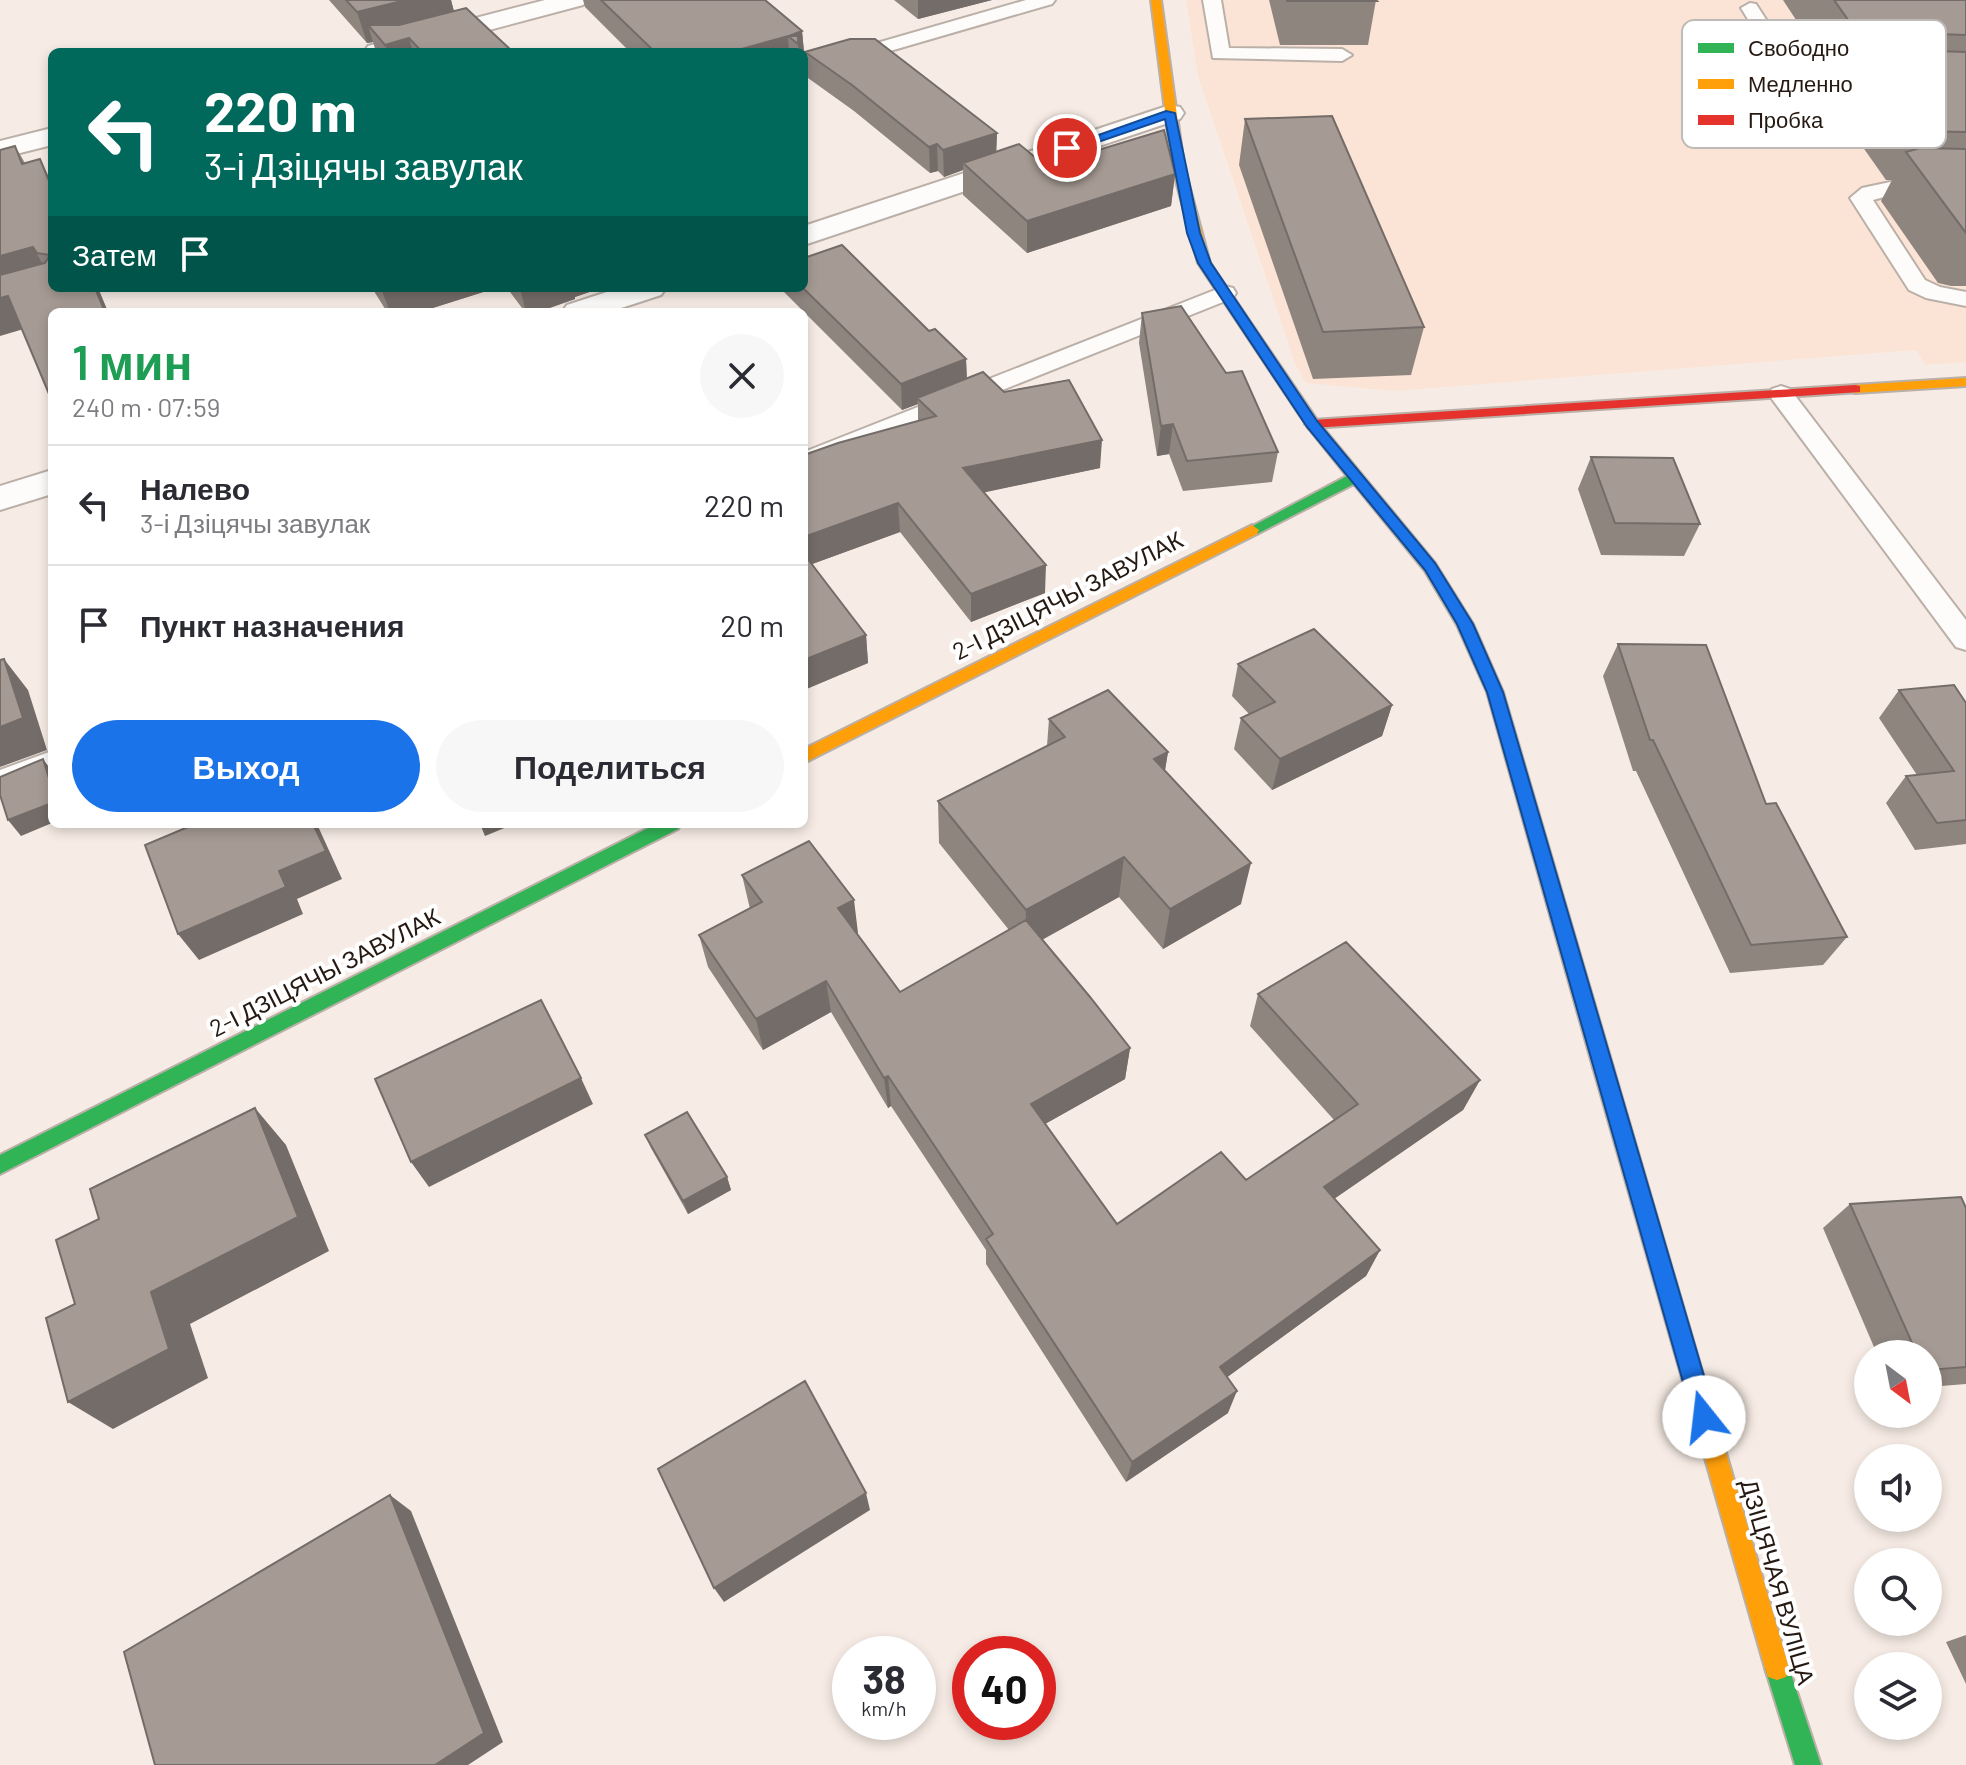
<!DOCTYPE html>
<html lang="ru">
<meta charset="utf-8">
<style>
body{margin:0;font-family:Barlow,sans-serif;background:#f7f7f7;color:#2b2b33;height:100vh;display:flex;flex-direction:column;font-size:30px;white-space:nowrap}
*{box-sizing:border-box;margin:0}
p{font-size:26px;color:#7c7c81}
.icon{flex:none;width:44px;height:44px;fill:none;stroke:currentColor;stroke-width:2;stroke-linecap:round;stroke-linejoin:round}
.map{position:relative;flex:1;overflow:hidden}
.sheet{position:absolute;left:48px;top:308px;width:760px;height:520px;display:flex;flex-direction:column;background:#fff;border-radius:12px;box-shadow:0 4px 12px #0003}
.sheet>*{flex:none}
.top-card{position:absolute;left:48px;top:48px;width:760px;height:244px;border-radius:12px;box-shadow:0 4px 12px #0003;background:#00695c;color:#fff;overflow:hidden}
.needle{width:52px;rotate:148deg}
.controls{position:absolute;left:1854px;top:1340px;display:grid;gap:16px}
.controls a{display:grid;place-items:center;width:88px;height:88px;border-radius:50%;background:#fff;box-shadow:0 4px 12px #0003;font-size:40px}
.speed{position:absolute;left:832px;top:1636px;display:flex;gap:16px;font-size:40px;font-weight:700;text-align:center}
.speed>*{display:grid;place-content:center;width:104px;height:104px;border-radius:50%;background:#fff;box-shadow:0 4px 12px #0003;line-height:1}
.speed small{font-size:20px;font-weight:400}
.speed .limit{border:12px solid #d22;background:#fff;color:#111}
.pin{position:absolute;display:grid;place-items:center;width:68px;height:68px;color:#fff;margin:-34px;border:4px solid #fff;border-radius:50%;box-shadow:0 2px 8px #0007}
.me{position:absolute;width:88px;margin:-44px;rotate:344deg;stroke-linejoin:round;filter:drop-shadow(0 0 6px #0008)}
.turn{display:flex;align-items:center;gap:28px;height:168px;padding:0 24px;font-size:36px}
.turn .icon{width:104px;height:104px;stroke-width:2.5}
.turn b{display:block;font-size:56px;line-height:68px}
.then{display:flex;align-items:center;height:76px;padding:0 24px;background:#0003;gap:16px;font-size:30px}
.round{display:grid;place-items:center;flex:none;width:84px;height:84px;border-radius:42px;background:#f7f7f7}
.headline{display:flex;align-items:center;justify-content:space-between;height:136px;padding:0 24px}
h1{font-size:48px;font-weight:600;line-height:60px;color:#1e9e55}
.action{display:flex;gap:16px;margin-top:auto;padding:16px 24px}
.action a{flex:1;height:92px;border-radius:48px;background:#1a73e8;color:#fff;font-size:32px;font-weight:600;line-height:92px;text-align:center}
.action a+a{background:#f7f7f7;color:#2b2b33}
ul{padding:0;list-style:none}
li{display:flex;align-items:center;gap:24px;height:120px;padding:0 24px;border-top:2px solid #e1e1e2}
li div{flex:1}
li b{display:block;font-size:30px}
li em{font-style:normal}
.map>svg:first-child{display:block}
.built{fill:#fbe4d6}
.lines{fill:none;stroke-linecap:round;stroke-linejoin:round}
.lane-casing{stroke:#bab0a8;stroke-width:4}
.street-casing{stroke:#bab0a8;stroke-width:4}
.fast-casing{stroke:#bab0a8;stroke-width:4}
.slow-casing{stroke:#bab0a8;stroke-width:4}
.jam-casing{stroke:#bab0a8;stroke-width:4}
.lane{fill:#fefcfb;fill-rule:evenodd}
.street{fill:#fefcfb;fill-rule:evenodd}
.fast{fill:#30b455;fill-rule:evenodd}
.slow{fill:#ff9f0a;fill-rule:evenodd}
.jam{fill:#e5322d;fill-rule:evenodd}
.wall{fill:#8f857f}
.shaded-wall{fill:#746c68}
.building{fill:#a69b94;stroke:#746c68;stroke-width:2}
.route{fill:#1a73e8;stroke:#114b97;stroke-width:2}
.labels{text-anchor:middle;stroke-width:8;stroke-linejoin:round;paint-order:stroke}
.street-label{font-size:24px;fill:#251912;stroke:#fff}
.key{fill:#fff;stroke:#bebab8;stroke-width:2}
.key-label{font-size:22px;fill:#251912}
</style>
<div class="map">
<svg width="1966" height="1765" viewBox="0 0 1966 1765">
<rect width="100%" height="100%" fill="#f7ece5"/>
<path class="built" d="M1186 0H1966V362L1925 365 1916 350 1394 391 1306 383 1296 366 1198 76Z"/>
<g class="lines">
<defs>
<path id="lane" d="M1026 0H1055L1052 4 804 76V64Z
M1203 0H1221L1229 48 1342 49 1352 55 1342 61 1213 58Z
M1750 3 1756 4 1791 58 1838 83 1966 85V97L1827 93 1777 66 1741 8Z
M1895 181 1966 183V195L1895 194 1873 200 1925 280 1940 287 1966 292V306L1926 298 1909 290 1850 198 1862 188Z
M1225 286 1233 288 1236 293 1233 298 804 469V452Z
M1781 386 1790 389 1966 620V650L1956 647 1772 399 1769 394 1772 389Z
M52 751V774L0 795V770Z"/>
<path id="street" d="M545 0H587L583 5 407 52H364L368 46Z
M1170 105 1180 107 1184 113 1180 119 804 245V226Z
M52 128V145L0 158V141Z
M619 288H666L661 295 609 312H562L567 305Z
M52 470V494L0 510V486Z"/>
<path id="fast" d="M1314 422 1319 423 1435 563 1473 624 1503 692 1613 1067 1610 1073 1603 1076 1596 1073 1593 1067 1487 692 1457 625 1425 571 1354 484 1257 534H1247L1245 530 1347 476 1307 426Z
M656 824H681L678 829 0 1174V1155Z
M1777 1656 1786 1659 1789 1668 1821 1765H1795L1765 1668 1768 1659Z"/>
<path id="slow" d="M1151 0H1161L1184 166 1210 263 1321 426 1319 429H1309L1198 263 1172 166Z
M1966 378V386L1855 393 1848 389 1855 385Z
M1252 525 1259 530 1257 534 804 763V749Z
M1603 1058 1610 1061 1613 1067 1789 1668 1786 1677 1777 1680 1768 1677 1765 1668 1593 1067 1596 1061Z"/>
<path id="jam" d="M1855 385 1860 386V392L1312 428 1305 424 1312 420Z"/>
</defs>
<use href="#lane" class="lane-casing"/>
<use href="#street" class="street-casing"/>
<use href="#fast" class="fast-casing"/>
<use href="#slow" class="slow-casing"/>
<use href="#jam" class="jam-casing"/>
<use href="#lane" class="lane"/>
<use href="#street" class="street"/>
<use href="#fast" class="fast"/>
<use href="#slow" class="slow"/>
<use href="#jam" class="jam"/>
</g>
<path class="wall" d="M329 0H451L454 11 513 52H376L373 42 367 43Z
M583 0H765L802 31 804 52H630L585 7Z
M894 0H992L918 19Z
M1269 0H1376L1368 45H1280Z
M1783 0H1966V286H1951L1938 283 1881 201 1892 180H1886L1855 136 1862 119 1847 97 1855 79 1834 78Z
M805 52 997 133 996 152 1046 166 1175 174 1171 206 1027 253 963 195V170L944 177 938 171 930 173 854 111 808 78Z
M1245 119 1424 327 1411 375 1313 379 1239 165Z
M15 146 25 163 40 159 52 183V288H98L108 312 22 330Z
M372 288H496L420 312H387Z
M507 288H601L575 297V299L538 312H525Z
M783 288H804L929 331 966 359 967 379 1004 392 1100 468 984 492 1045 593 971 622 900 532 812 564 866 635 868 663 804 690V455L918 421V404L902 410 784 292Z
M1142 313 1278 452 1272 482 1183 491 1169 454 1157 456 1139 343Z
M1591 457 1700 524 1684 556 1601 555 1578 489Z
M1618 644 1766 804 1847 937 1823 965 1730 973 1636 771H1633L1603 676Z
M1238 664 1392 705 1382 736 1272 790 1234 749 1241 718 1249 714 1232 696Z
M1899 690 1966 703V844L1915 850 1886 803 1906 776 1917 775 1879 718Z
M1049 719 1168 752 1165 770 1241 904 1163 949 1119 897 1042 940 1130 1048 1125 1079 1045 1124 1117 1224 1246 1180 1334 1120 1250 1026 1258 994 1480 1080 1463 1110 1334 1199 1380 1250 1366 1276 1227 1377 1228 1413 1126 1482 986 1264V1250L891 1106 888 1108 831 1012 763 1050 708 967 699 935 750 909 742 875 858 933H856L900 992 1009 930 939 843 938 801 1047 746Z
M645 1135 727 1177 731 1190 688 1214 651 1148Z
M1850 1204 1966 1208V1384L1928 1387V1354H1877L1823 1228Z
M1966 1635V1684L1946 1642Z"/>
<path class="shaded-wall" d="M406 0H451L456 20 381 40 368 25 373 42 367 43 357 12Z
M918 0H992L918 19Z
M802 31 804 52H799L798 44 789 36Z
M788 36 789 52H731Z
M409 38 413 52H388L385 45Z
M997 133 996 159 963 163V170L944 177 943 150Z
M937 144 938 171 930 173 929 147Z
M1175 174 1171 206 1027 253V221Z
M33 247 51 279 0 294V256Z
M95 288H98L108 312H105Z
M391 288H496L420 312H390L382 291Z
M520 288H601L575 297V299L538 312H526Z
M8 296 27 328 0 336V298Z
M966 359 967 385 917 398 918 404 902 410 901 384Z
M1173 424 1169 454 1157 456 1161 426Z
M1102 440 1100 468 963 497V468Z
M898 503 900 532 804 567V537Z
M1046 565 1045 593 971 622V594Z
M866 635 868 663 804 690V660Z
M4 659 28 690 47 750 0 767V727Z
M1392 705 1382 736 1272 790 1280 759Z
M1168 752 1161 794 1154 759Z
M43 759 52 771V788Z
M52 803V823L21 836 8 820Z
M313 824H317L342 879 297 899 303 914 199 960 178 934 279 871Z
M480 824H514L485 836Z
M1124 857 1119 897 1025 949 1026 910Z
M1251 863 1241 904 1163 949 1170 909Z
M854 900 858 933 842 941 838 908Z
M826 981 831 1012 763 1050 756 1019Z
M1130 1048 1125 1079 1029 1133 1031 1104Z
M888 1076 891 1106 888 1108 884 1078Z
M581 1078 593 1104 429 1187 411 1162Z
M1480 1080 1463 1110 1312 1214 1324 1187Z
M255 1108 286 1145 329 1251 190 1324 208 1378 113 1429 68 1402 151 1292Z
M727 1177 731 1190 688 1214 683 1201Z
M1380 1250 1366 1276 1211 1389 1220 1367Z
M1237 1391 1228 1413 1126 1482 1132 1462Z
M866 1493 870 1510 724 1602 714 1588Z
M390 1495 411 1511 503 1742 468 1765H435Z"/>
<path class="building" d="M346 0H406L357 12Z
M601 0H765L802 31 789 36H798V44L788 36 731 52H655Z
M1287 0H1376L1377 1H1287Z
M1834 0H1966V35L1856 31Z
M466 8 513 52H422L409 38 385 45 368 25H399Z
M850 39H875L997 133 943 150 937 144 929 147 852 85 805 52Z
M1869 49 1966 52V132L1911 131 1878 88H1896Z
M1332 116 1424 327 1323 332 1245 119Z
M1164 130 1175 174 1027 221 963 163 1019 144 1046 166Z
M15 146 22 164 40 159 52 188V288H95L105 312H52V393L49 394 8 296 0 298V275L45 263 50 255 37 253 33 247 0 256V150Z
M1920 148 1966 149V233L1906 152Z
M842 245 929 331 935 329 966 359 901 384 803 288H804V258Z
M1181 306 1226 373 1242 371 1278 452 1187 461 1173 424 1161 426 1142 313Z
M983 372 1004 392 1069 380 1102 440 963 468 1046 565 971 594 898 503 804 537V455L838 443 936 416 917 398Z
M1591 457 1673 458 1700 524 1615 523Z
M804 554 866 635 804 660Z
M1314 629 1392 705 1280 759 1241 718 1275 702 1238 664Z
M1618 644 1706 645 1766 804 1776 803 1847 937 1751 945 1653 740H1650Z
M4 659 23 718 0 727V660Z
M1954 685 1966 703V820L1937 823 1906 776 1954 771 1899 690Z
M1108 690 1168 752 1154 759 1251 863 1170 909 1124 857 1026 910 938 801 1065 737 1049 719Z
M43 759 52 788V803L8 820 0 795V777Z
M195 824H313L326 851 279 871 286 887 178 934 145 845Z
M809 841 854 900 838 908 900 992 1026 920 1090 997 1130 1048 1031 1104 1117 1224 1221 1152 1246 1180 1358 1104 1258 994 1346 942 1480 1080 1324 1187 1380 1250 1220 1367 1237 1391 1132 1462 986 1239 993 1234 888 1076 884 1078 826 981 756 1019 699 935 762 902 742 875Z
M541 1000 581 1078 411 1162 375 1079Z
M255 1108 298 1217 151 1292 169 1349 68 1402 46 1318 75 1304 56 1240 99 1219 90 1189Z
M687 1112 727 1177 683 1201 645 1135Z
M1961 1197 1966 1208V1367L1928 1370V1354H1917L1850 1204Z
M805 1381 866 1493 714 1588 658 1469Z
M390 1495 484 1733 435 1765H155L124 1652Z"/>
<path class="route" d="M1166 111 1175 113 1200 233 1211 263 1317 421 1435 563 1473 624 1503 692 1716 1417 1713 1425 1704 1428 1696 1425 1693 1417 1487 692 1457 624 1425 570 1307 427 1198 263 1187 233 1165 119 1072 151 1062 148Z"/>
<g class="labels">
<g class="street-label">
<text transform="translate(1068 596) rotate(-27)" y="8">2-І ДЗІЦЯЧЫ ЗАВУЛАК</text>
<text transform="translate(325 973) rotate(-27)" y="8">2-І ДЗІЦЯЧЫ ЗАВУЛАК</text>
<text transform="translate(1777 1582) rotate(74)" y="8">ДЗІЦЯЧАЯ ВУЛІЦА</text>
</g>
</g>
<rect x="1682" y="20" width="264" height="128" rx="12" class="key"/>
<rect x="1698" y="43" width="36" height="10" fill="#30b455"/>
<rect x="1698" y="79" width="36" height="10" fill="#ff9f0a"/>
<rect x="1698" y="115" width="36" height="10" fill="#e5322d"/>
<g class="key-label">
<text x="1748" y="56">Свободно</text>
<text x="1748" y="92">Медленно</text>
<text x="1748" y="128">Пробка</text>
</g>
</svg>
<div class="controls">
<a><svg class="needle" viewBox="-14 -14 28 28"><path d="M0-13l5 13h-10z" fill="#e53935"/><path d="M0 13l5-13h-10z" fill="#7c7c81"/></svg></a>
<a><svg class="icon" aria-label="sound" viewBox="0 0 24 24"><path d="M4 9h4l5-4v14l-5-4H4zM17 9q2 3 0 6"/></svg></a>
<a><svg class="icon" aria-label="search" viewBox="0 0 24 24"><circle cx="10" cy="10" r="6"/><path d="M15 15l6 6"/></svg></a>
<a><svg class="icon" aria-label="layers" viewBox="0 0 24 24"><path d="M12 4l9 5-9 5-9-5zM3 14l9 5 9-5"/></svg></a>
</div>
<div class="speed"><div>38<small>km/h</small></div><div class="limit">40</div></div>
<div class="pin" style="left:1067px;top:148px;background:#d93025"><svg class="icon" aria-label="arrive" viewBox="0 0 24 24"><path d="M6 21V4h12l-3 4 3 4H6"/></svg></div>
<svg class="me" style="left:1704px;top:1417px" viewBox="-20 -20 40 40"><circle r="19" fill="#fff"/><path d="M0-13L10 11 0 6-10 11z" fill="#1a73e8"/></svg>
<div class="top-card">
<div class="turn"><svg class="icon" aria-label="left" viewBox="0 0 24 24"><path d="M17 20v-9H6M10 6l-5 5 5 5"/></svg><div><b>220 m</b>3-і Дзіцячы завулак</div></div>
<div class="then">Затем<svg class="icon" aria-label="arrive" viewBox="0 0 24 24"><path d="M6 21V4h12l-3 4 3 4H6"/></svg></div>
</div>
<section class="sheet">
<div class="headline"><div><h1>1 мин</h1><p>240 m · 07:59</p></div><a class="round"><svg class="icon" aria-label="close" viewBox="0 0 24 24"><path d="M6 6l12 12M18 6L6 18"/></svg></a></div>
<ul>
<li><svg class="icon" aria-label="left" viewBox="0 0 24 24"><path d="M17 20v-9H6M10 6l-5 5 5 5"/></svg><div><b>Налево</b><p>3-і Дзіцячы завулак</p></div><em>220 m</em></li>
<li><svg class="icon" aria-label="arrive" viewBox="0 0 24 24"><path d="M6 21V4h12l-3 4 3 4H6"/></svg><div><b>Пункт назначения</b></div><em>20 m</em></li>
</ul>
<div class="action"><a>Выход</a><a>Поделиться</a></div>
</section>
</div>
